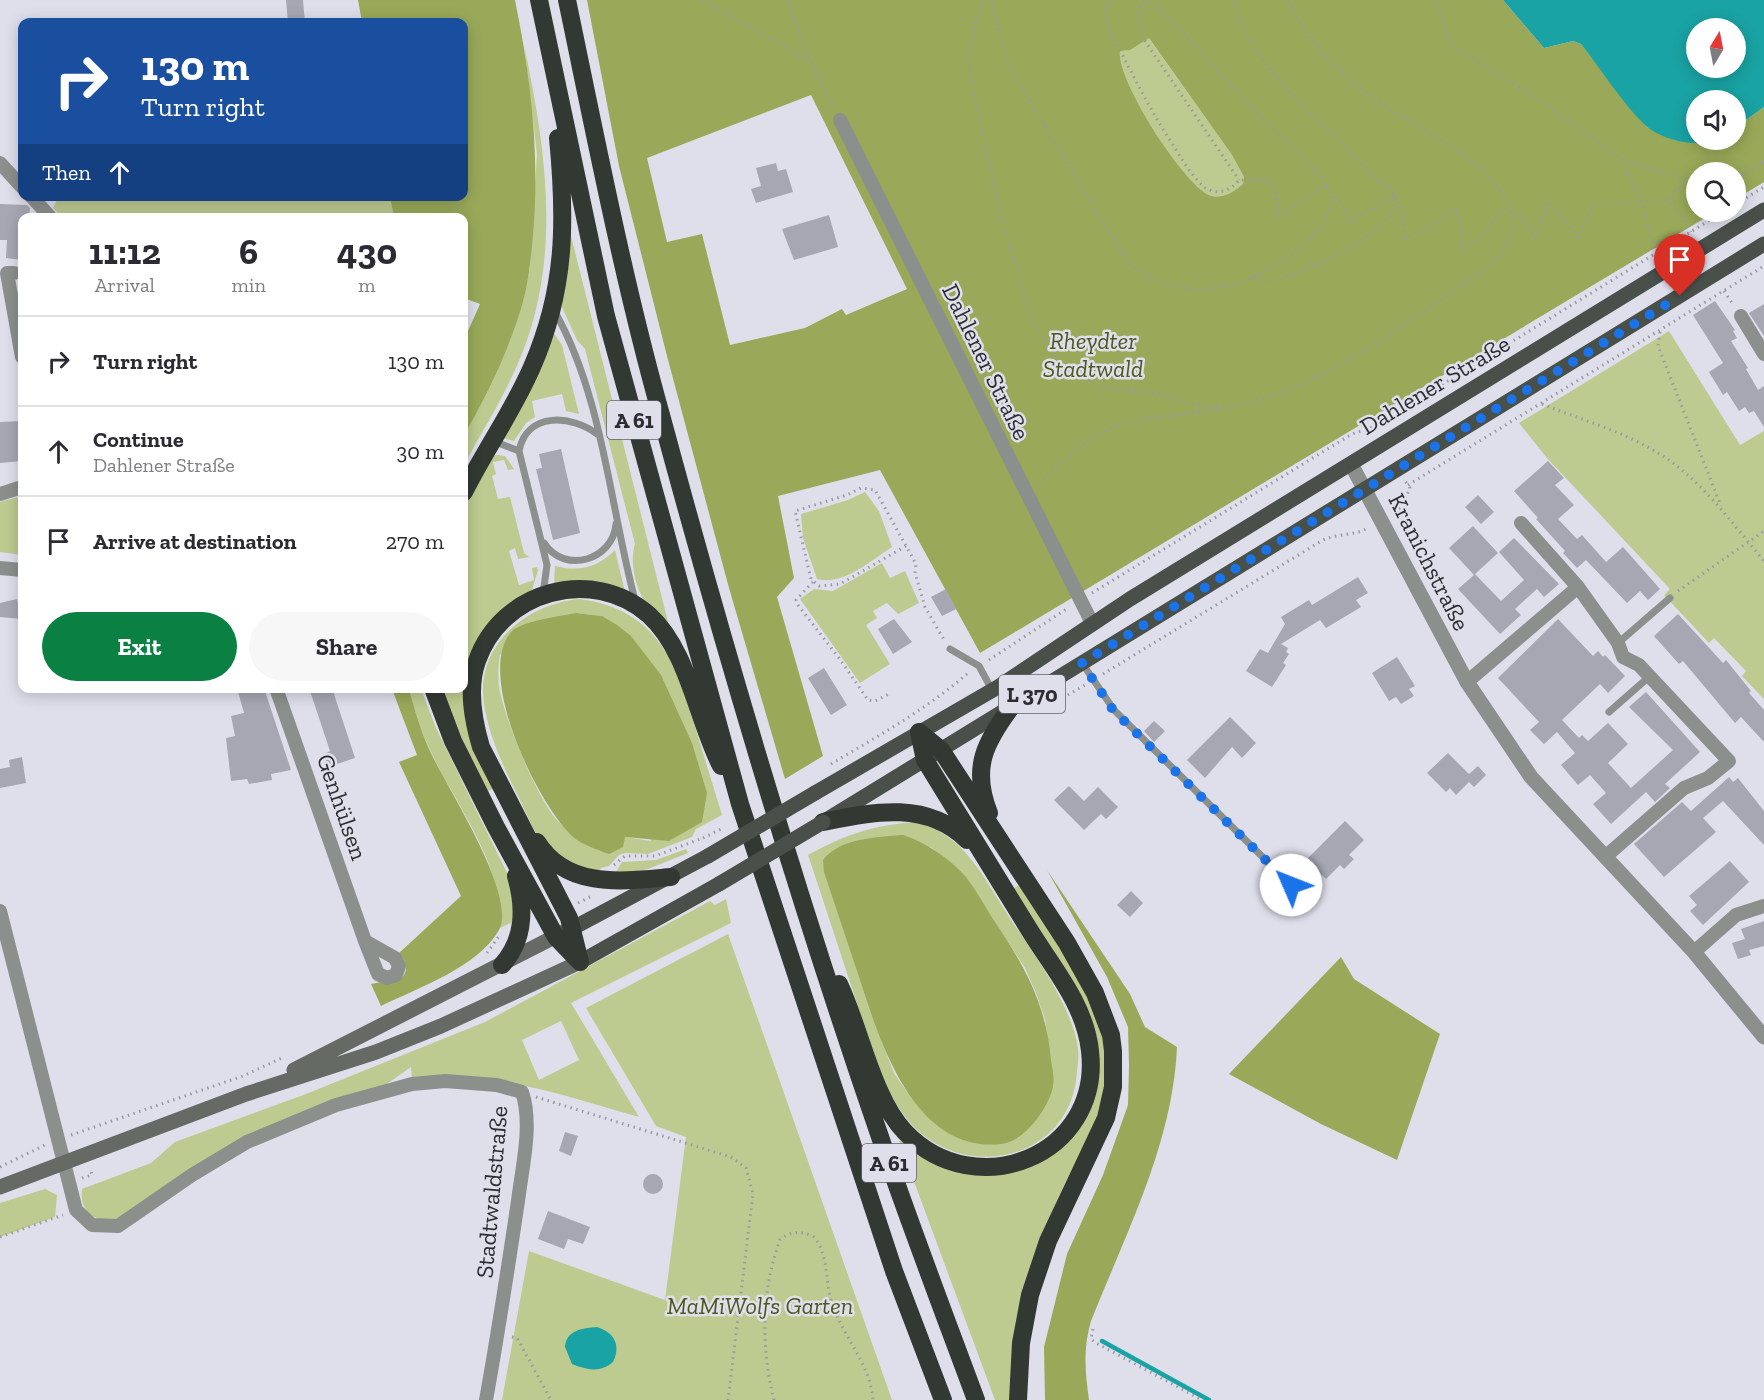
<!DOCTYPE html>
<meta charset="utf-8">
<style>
body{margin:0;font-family:"Zilla Slab",serif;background:#f7f7f7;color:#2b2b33;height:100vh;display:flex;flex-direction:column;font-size:22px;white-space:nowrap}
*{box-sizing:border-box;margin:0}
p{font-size:20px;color:#7c7c81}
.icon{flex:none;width:33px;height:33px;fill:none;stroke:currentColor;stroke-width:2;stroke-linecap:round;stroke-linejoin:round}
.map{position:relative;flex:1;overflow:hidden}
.panel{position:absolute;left:18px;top:213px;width:450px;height:480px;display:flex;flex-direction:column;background:#fff;border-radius:12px;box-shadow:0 3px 15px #0003}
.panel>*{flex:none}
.top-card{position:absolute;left:18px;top:18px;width:450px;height:183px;border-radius:12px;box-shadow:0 3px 15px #0003;background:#1a4fa0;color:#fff;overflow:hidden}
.needle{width:39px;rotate:10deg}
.buttons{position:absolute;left:1686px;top:18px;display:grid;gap:12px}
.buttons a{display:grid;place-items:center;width:60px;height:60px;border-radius:50%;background:#fff;box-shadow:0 3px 15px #0003;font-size:30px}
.pin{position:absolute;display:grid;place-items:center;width:51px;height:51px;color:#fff;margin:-62px -26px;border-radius:50% 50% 50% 0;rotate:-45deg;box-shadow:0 0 6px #0007}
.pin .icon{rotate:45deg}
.me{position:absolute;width:66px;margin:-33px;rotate:314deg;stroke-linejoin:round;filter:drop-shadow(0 0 4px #0008)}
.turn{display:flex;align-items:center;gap:21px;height:126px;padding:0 24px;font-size:27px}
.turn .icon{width:78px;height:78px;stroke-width:2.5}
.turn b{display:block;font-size:42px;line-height:51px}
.then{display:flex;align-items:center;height:57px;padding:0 24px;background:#0003;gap:12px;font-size:22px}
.eta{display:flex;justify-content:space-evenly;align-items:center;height:102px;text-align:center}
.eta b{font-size:36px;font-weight:700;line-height:42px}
.cta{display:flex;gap:12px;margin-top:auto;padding:12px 24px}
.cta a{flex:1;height:69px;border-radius:36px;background:#0b8043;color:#fff;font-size:24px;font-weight:700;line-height:69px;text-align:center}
.cta a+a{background:#f7f7f7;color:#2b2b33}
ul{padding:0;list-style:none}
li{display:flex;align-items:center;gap:18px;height:90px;padding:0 24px;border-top:2px solid #e1e1e2}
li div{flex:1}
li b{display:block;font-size:22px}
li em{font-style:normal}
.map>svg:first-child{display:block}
.green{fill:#bdcb90;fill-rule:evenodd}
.forest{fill:#99a959;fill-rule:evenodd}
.water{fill:#1aa3a4;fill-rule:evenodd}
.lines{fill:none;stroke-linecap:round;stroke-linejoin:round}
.stream{stroke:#1aa3a4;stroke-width:4.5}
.building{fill:#a6a7b2}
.path{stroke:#9999a2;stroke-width:3;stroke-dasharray:1.5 4.5;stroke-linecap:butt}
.service{stroke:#8c908d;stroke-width:7}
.minor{stroke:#8c908d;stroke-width:14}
.tertiary{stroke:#8c908d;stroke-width:15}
.secondary{stroke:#656a65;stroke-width:15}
.primary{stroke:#49504a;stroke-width:15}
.motorway{stroke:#323933;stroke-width:18}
.path-bridge{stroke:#9999a2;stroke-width:3;stroke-dasharray:1.5 4.5;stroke-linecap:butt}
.primary-bridge{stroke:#49504a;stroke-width:15}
.route{stroke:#1a73e8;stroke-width:10;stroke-dasharray:0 18}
.labels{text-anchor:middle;stroke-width:5;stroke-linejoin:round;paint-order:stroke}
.shield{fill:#dedfeb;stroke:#616269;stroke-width:1.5}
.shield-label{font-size:22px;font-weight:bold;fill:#2c2c31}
.park-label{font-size:24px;font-style:italic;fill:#4e581e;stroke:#dedfeb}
.street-label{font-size:24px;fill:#2c2c31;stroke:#dedfeb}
</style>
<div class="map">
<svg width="1764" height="1400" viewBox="0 0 1764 1400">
<rect width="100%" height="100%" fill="#dedfeb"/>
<path class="green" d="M1148 37 1232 155 1244 177 1243 184C1234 192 1221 200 1209 195 1182 182 1116 79 1120 51L1130 49Z
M524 45C547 153 563 264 516 368 501 402 481 433 464 465V435L479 408 503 354 523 302 530 268 537 154Z
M59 196H390L394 217 63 218 53 208Z
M567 220 669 626C662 619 652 613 647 605 636 590 629 562 635 544L585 349 577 340 560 303Z
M551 329 562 345 579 414 566 411 562 394 532 401 535 417 526 423 514 441 503 438Z
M1669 331 1740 445 1764 431V699L1742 676 1746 671 1714 638 1709 643 1664 595 1670 589 1547 458 1519 423Z
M497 455 505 456 514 469 508 470 504 460 493 462 496 474 492 476 498 499 510 497 524 553 529 557 518 559 515 548 509 551 519 585 534 580 532 568 537 567 538 570 532 590 524 595 470 664 494 788 487 792 439 689 464 688V501L489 457Z
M865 492 879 511 892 547C870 561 843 586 817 579L803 538 801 514 848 500Z
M22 496V555L0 552V502Z
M615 550 625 592 554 584 555 566C579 572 597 568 615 550Z
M882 563 890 578 905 571 919 603 898 614 887 603 873 611 877 618 866 625 890 664 860 683 800 599 814 589 833 591Z
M580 599C657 610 675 660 695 727 704 756 713 786 722 815L696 829 692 837 648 854 625 853 619 855 609 866 601 868 597 876C576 868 559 860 543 843 532 830 525 809 517 794 503 766 489 736 484 704 475 645 526 604 580 599ZM576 613 602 616 651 841 625 837 609 853C590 847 569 834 556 819 536 796 504 717 499 687 498 677 498 666 500 655L541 621Z
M409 689H421L436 728 512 883 515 921 500 928C505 866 455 804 430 750 421 731 414 709 409 689Z
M917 822C964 836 981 873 1006 912 1031 951 1071 1002 1078 1048 1079 1055 1078 1064 1077 1071 1072 1164 955 1186 903 1114 879 1081 867 1036 855 997 839 950 824 902 808 855 843 835 877 824 917 822ZM931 847 966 878 1025 968 1036 993 1045 1019 1054 1085 1045 1104 1030 1126 907 1092 894 1073 868 1006 823 860Z
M686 849 688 853 648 869 614 875 622 862 656 860Z
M1020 884C1049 931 1092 985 1105 1039 1122 1111 1067 1159 1050 1222 1034 1280 1025 1341 1013 1400H995L899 1141H903L972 1173 1072 1134 1095 1043 1013 889Z
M726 899 731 923 571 1003 639 1117C564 1096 492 1069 412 1079L411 1067 384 1086 327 1103 120 1219C97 1224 79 1214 82 1189L151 1163 175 1142 306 1094 485 1022 710 901 715 905ZM561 1021 579 1060 539 1080 522 1040Z
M728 934 892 1400H502L529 1251 665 1300 686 1137 656 1126 586 1008Z
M45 1189 57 1195 55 1217 0 1237V1203Z"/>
<path class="forest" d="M358 0H515C531 78 540 155 533 235 531 257 529 280 523 302 510 347 488 394 464 435V340L480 304 464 298V218L394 217 390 197 464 196V22H362Z
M587 0H1503L1544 48 1573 41 1581 44 1647 127 1676 140H1736V127L1764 107V182L1736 199V172H1696V212H1715L980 653 880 470 778 496 794 578 777 597 823 756 785 779 729 588 667 356 619 166ZM1149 38 1232 155 1244 177 1243 184C1234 192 1221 200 1209 195 1182 182 1116 79 1120 51L1130 50ZM811 95 907 289 846 315 842 309 805 328 730 345 702 234 667 242 647 158Z
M576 613 602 616 617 625 631 636 661 675 692 743 707 793 702 822 669 841 625 837 623 847 609 854C596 849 582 845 572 836 537 803 475 675 511 632 521 621 561 616 576 613Z
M392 689H409C414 708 421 731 429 749 445 785 518 895 499 930 478 967 418 988 381 1006L371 984 402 978C409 969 406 961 399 953L461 896 399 762 417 755Z
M903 835C927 843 949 858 966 877 976 890 984 905 993 919 1024 965 1046 1003 1051 1060 1052 1068 1055 1079 1053 1087 1048 1109 1024 1142 1001 1144 912 1154 878 1036 857 971 846 938 835 905 824 872L823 860C840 838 877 837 903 835Z
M1047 870 1130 994 1145 1027 1177 1047C1173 1143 1126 1233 1091 1321 1083 1349 1085 1371 1089 1400H1045L1044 1347 1067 1254 1103 1175 1128 1105 1129 1066 1128 1027 1107 977Z
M1341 957 1354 979 1440 1034 1397 1160 1321 1124 1229 1074Z"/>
<path class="water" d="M1503 0H1764V107L1736 127V100H1696V140H1716C1697 148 1661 140 1645 125 1621 102 1602 70 1581 44L1573 41 1544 48ZM1696 28H1736V68H1696Z
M597 1327C615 1333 621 1345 613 1362 600 1373 587 1370 572 1364L565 1347C566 1330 583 1328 597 1327Z"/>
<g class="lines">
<path class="stream" d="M1102 1341 1209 1400"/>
</g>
<path class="building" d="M286 0H303L305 22H288Z
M776 163 778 171 786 169 793 192 756 203 751 189 761 186 756 168Z
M0 204 27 205 30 208 29 218H22V260L6 258 7 240H0Z
M829 215 838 247 794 260 782 229Z
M1715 301 1735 330 1733 331 1737 338 1731 341 1748 368 1746 369 1758 390 1764 386V427L1754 411 1749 413 1745 407 1739 411 1727 392 1723 395 1709 372 1723 363 1693 315Z
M1764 304V336L1749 313Z
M22 421V433L19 434 22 461 0 463V422Z
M561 449 580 533 553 540 536 469 542 468 539 454Z
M1548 461 1564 478 1555 485 1574 505 1558 519 1577 539 1582 535 1606 562 1623 547 1660 589 1648 600 1640 591 1627 603 1586 560 1577 568 1563 553 1565 551 1536 519 1538 518 1514 491Z
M1478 495 1494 512 1481 524 1465 507Z
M1473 526 1498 553 1475 574 1501 601 1524 580 1499 552 1514 538 1559 584 1544 597 1537 589 1515 609 1521 615 1500 634 1458 589 1474 575 1449 548Z
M1358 577 1368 593 1356 600 1361 607 1326 628 1320 620 1281 644 1288 648 1286 652 1289 654 1283 663 1286 665 1272 687 1246 671 1260 649 1268 653 1285 624 1281 617 1309 600 1312 605Z
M946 589 956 609 942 616 931 597Z
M17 599 22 619 0 617V603Z
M1678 614 1723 663 1726 660 1751 691 1749 693 1764 710V742L1741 717 1735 723 1683 661 1679 664 1654 636Z
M894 619 912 642 893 654 878 629Z
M1558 619 1593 656 1598 651 1603 657 1605 655 1625 676 1608 693 1600 684 1562 720 1579 738 1582 735 1588 741 1608 723 1628 744 1608 763 1631 788 1673 750 1629 707 1646 692 1700 752 1665 784 1670 788 1655 802 1646 792 1611 824 1593 804 1606 793 1590 775 1578 785 1561 765 1575 753 1557 732 1544 744 1530 730 1539 722 1498 678Z
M1397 657 1415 686 1409 689 1414 696 1401 704 1396 697 1389 701 1372 673Z
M824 668 847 705 831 715 808 678Z
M237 688H264L291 770 271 774 272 780 249 784 247 779 231 781 226 738 235 736 231 716 244 713Z
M309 688H332L355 758 328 767 324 754 330 751Z
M1230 717 1256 743 1242 758 1232 747 1205 778 1187 760Z
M1154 721 1165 731 1154 742 1144 731Z
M1448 753 1469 774 1478 766 1486 775 1474 787 1469 782 1456 795 1450 788 1446 792 1427 773Z
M22 757 26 783 0 788V769L10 767 9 760Z
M1729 777 1733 782 1738 778 1764 811V845L1723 801 1703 818 1716 832 1664 877 1634 844 1682 802 1691 811Z
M1069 786 1084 801 1098 787 1118 807 1106 819 1101 814 1084 830 1054 800Z
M1345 821 1364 840 1349 855 1354 859 1344 869 1340 865 1326 879 1306 860Z
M1730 861 1749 882 1703 925 1690 911 1697 905 1689 896Z
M1131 891 1143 903 1130 917 1117 905Z
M1764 921V946L1749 950 1751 955 1738 959 1732 943 1745 939 1741 929Z
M565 1132 578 1136 571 1156 559 1151Z
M643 1184a10 10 0 1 1 20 0a10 10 0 1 1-20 0Z
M548 1211 590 1227 583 1244 568 1239 564 1249 538 1239Z"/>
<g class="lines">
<path class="path" d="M702 0 809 60
M787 0 810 61 833 108
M984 0 976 18 970 49 971 81 1002 220 1031 316 1041 336 1057 359 1084 380 1113 389 1158 394 1203 406 1220 407
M992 0 1004 52 1015 77 1127 261C1177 303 1232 294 1283 260 1308 243 1325 227 1333 197L1321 176 1260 116 1161 10 1148 2 1140 4 1137 14 1143 38 1239 180
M1110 0 1105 13 1108 27C1129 67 1148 107 1173 145 1181 158 1191 175 1203 186 1214 196 1230 192 1239 180H1270L1277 197 1278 216 1327 184
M1233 0C1253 73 1322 119 1370 173 1378 182 1391 188 1397 198 1404 211 1404 224 1405 238L1433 225 1458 207 1461 228 1460 251 1477 240 1507 205
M1436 0 1448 37 1457 49 1544 103 1626 162 1696 181
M1626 162 1631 181 1642 202 1649 233 1658 252
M1736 178 1764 162
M1334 197 1341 202 1351 221 1395 195
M1665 199 1686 220 1691 232
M1736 204 1764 187
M1511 211 1520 216 1535 238 1548 202 1578 237 1594 205 1659 201 1670 198 1686 180
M1252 277 1263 282 1274 281C1305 271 1398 234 1395 197
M1724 291 1734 306
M1660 332 1658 346 1721 506
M1542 404C1579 419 1619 430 1653 450 1699 476 1731 522 1764 561
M1039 484C1061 463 1085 439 1114 427 1134 419 1155 418 1176 415 1206 411 1236 407 1265 398 1325 380 1402 327 1454 290 1470 279 1488 269 1500 254 1509 243 1516 227 1511 212 1491 159 1424 133 1381 103 1341 77 1308 43 1288 0
M1408 485 1764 266
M1394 512 1402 507 1410 488 1405 481
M906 546 840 584 819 586 811 579 795 511 847 495 861 488 875 490 916 564 915 573 925 607 944 640
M813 582 796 600 798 605 839 658 868 700 875 701 889 694
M1678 591 1764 531
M1092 593 1352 434 1373 427 1723 212
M989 660 1068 608
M1103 674 1323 540C1339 533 1354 536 1368 528
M1047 707 1085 685
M831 764C878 736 927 709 968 673
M614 865 625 856H655L703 838
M578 903 594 895
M487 953 499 936
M536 1097 731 1157 746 1168 753 1194 728 1400
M71 1135 243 1076 284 1057
M0 1167 45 1145
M82 1178 92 1175 90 1168
M0 1237 63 1215
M1093 1329 1091 1339 1096 1343 1202 1400
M512 1337 517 1338 551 1400
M774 1400C761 1348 761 1291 780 1240 791 1230 801 1231 814 1237 830 1257 824 1280 832 1303 843 1338 870 1362 873 1400"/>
<path class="service" d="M555 312C603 397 610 507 635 600
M493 441 519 451 547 565 543 594
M519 451C527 411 572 415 597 434
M544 543C565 575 613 560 616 524
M1618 643 1670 598
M950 649 979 666 992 690
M1082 663 1114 710 1291 885
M1609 712 1650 676"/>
<path class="minor" d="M840 120 1092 623
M0 163 22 187
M31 196 51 218
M14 273H7L22 357
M1741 316 1764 354
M0 494 22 487
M1521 523 1578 587 1618 643 1623 657 1639 665 1729 761 1708 778 1684 788 1605 857
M0 568 22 570
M1467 682 1578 587
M276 688 365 941 378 974 387 978 396 975 399 966 395 958 365 941
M0 911 76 1210 92 1225 118 1226 192 1175 247 1142 336 1105 412 1084 445 1081 497 1085 522 1092C533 1124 522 1168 518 1201 508 1268 498 1334 486 1400
M1694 952 1736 915 1764 906"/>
<path class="tertiary" d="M1351 464 1467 682 1531 777 1694 952 1764 1037"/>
<path class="secondary" d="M294 1070 564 932
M0 1187 246 1094 376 1052 441 1026 580 962"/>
<path class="primary" d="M815 793 998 687 1130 599 1764 210
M828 819 1764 244
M573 928 708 856
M580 962 719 884"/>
<path class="motorway" d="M539 0 606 316 740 804 894 1271 943 1400
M567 0C596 139 623 279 661 415 726 656 797 896 878 1131 909 1222 943 1311 976 1400
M464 492C485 450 513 411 532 367 566 289 566 221 558 138
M433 688 453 741 496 827 556 937 580 962
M919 732 941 750 1067 943 1095 993 1111 1035 1113 1051V1087L1106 1118 1048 1241 1030 1295 1021 1343 1018 1400
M989 813C971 768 985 742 1012 706
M823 822C873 812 926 800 967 840
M537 842C567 890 624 881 671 877
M580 962 569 918 481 747C473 720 467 689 477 661 501 591 592 565 649 615 688 650 697 719 721 766
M502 965C525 939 525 908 516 876
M839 984C860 1028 873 1099 905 1132 976 1206 1102 1155 1090 1051 1085 1003 1051 966 1027 926 993 871 959 815 925 760L919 732"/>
<path class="path-bridge" d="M703 838 721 829"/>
<path class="primary-bridge" d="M708 856 815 793
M719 884 823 822"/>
</g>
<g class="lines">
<path class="route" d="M1291 885 1113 710 1082 663 1680 296"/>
</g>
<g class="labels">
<g class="shield">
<rect x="607" y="401" width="54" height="38" rx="4.5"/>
<rect x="999" y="675" width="66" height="38" rx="4.5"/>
<rect x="862" y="1144" width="54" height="38" rx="4.5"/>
</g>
<g class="shield-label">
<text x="634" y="428">A 61</text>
<text x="1032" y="702">L 370</text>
<text x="889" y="1171">A 61</text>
</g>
<g class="park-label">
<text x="1093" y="349">Rheydter<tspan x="1093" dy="28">Stadtwald</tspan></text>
<text x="760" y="1314">MaMiWolfs Garten</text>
</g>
<g class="street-label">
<text transform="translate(986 362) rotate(64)" y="8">Dahlener Straße</text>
<text transform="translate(1435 385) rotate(-31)" y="8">Dahlener Straße</text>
<text transform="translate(1429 562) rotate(63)" y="8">Kranichstraße</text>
<text transform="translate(342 807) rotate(71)" y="8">Genhülsen</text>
<text transform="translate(492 1192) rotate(-85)" y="8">Stadtwaldstraße</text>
</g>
</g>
</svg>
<div class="buttons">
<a><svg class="needle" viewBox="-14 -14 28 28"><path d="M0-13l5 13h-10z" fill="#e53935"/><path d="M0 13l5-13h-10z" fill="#7c7c81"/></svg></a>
<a><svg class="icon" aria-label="sound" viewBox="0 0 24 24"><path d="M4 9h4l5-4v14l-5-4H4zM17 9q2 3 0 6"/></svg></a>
<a><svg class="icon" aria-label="search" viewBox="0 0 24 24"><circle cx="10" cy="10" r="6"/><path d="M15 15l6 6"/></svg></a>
</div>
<div class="pin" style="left:1680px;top:296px;background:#d93025"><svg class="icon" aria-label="arrive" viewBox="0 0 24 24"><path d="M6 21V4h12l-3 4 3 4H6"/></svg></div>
<svg class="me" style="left:1291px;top:885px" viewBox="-20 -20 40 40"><circle r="19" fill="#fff"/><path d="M0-13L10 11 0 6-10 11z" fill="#1a73e8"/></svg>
<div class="top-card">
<div class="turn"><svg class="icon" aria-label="right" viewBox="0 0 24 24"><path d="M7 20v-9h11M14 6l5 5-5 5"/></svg><div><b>130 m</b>Turn right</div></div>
<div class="then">Then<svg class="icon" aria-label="ahead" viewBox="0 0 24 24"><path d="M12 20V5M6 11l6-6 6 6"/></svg></div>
</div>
<section class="panel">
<div class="eta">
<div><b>11:12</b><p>Arrival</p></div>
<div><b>6</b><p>min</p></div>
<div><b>430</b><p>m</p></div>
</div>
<ul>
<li><svg class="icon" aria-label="right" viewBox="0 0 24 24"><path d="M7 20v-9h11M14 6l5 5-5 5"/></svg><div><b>Turn right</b></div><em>130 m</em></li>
<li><svg class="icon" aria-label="ahead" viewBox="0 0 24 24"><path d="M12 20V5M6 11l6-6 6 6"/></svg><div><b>Continue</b><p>Dahlener Straße</p></div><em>30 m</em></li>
<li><svg class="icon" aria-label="arrive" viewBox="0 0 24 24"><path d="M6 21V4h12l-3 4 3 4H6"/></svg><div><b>Arrive at destination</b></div><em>270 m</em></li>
</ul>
<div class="cta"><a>Exit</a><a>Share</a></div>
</section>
</div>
